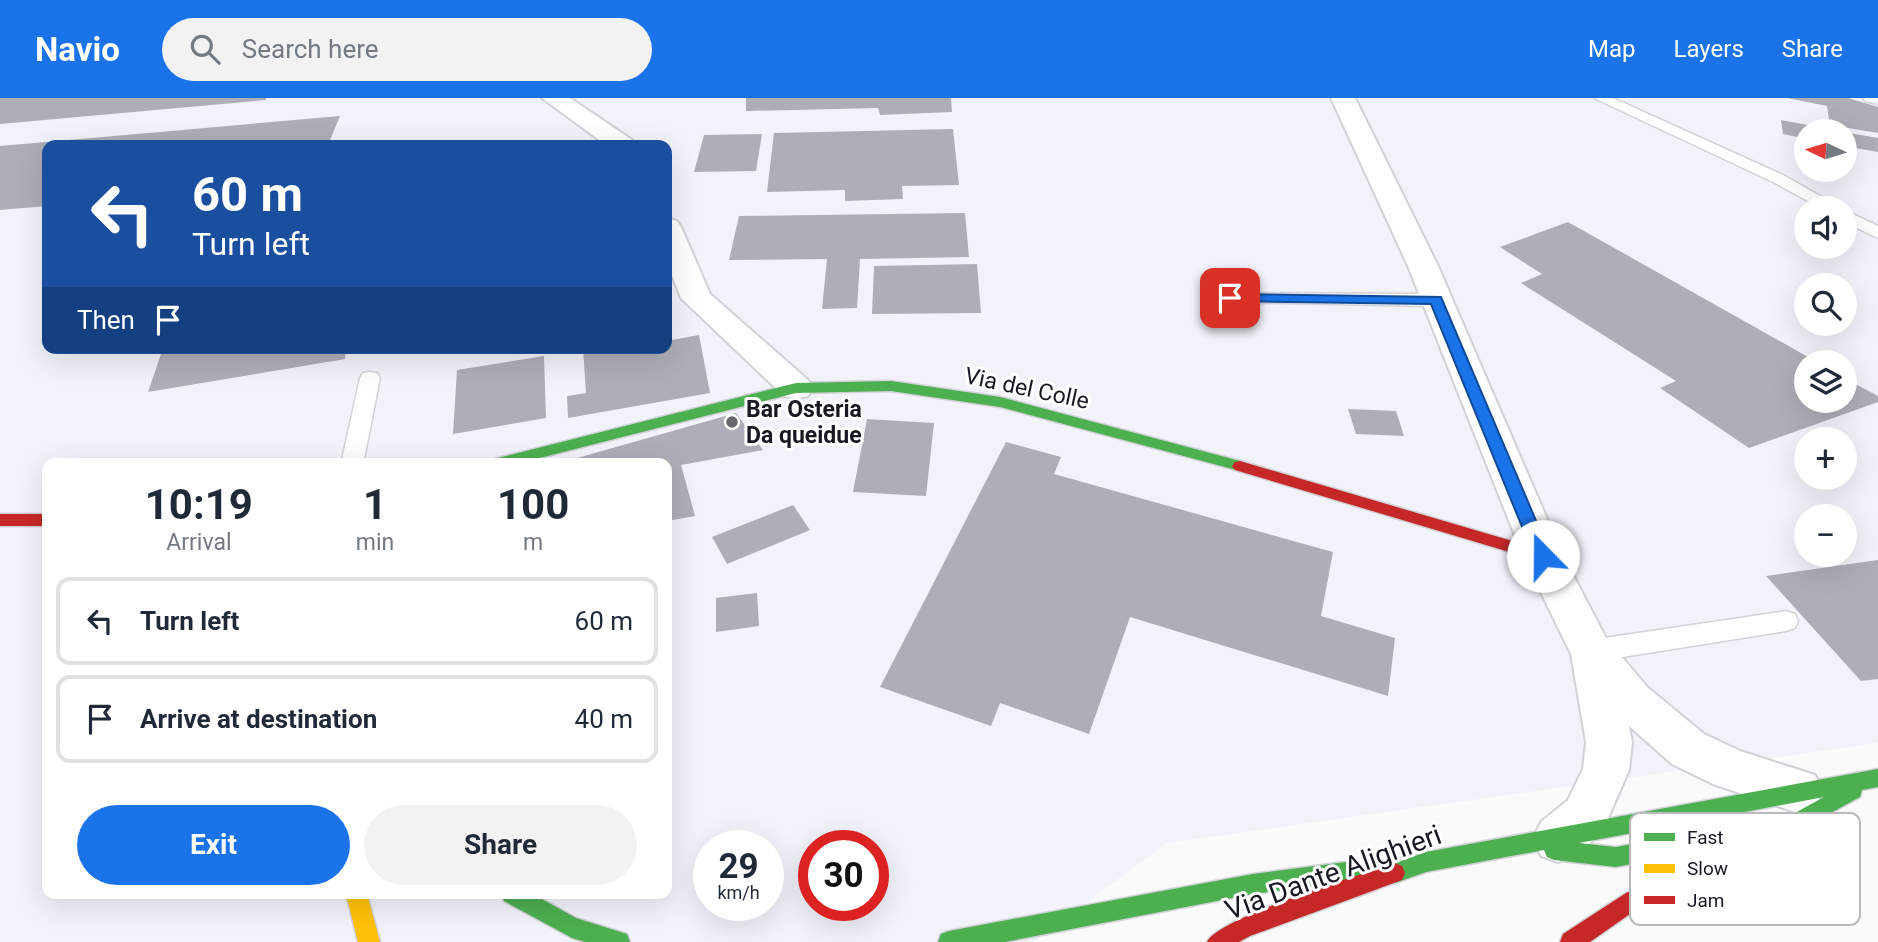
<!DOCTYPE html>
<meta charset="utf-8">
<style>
body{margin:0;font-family:Roboto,sans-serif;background:#f2f2f3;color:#1f2937;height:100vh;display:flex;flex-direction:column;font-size:26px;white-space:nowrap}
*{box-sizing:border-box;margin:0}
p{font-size:23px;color:#747a83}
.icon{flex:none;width:38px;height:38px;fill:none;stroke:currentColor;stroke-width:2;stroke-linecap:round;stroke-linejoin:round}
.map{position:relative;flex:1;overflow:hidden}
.details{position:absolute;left:42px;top:360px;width:630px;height:441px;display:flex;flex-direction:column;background:#fff;border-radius:14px;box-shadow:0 7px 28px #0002}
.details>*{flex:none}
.hud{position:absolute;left:42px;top:42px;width:630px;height:214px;border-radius:14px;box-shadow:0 7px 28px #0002;background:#1a4fa0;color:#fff;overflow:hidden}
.needle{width:46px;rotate:274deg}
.buttons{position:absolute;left:1794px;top:21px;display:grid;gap:14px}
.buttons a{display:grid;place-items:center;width:63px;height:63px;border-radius:50%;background:#fff;box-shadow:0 7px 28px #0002;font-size:35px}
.speed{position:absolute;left:693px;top:732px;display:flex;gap:14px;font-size:35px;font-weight:700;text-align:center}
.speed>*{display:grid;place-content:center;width:91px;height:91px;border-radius:50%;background:#fff;box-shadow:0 7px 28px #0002;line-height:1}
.speed small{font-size:18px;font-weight:400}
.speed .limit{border:10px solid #d22;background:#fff;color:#111}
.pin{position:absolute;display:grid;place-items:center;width:60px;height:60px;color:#fff;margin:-30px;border-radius:14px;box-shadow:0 4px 10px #0006}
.me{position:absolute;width:77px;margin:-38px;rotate:338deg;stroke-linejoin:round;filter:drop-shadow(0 0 5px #0008)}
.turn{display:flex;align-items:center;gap:24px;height:147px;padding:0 35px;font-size:32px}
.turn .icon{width:91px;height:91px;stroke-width:2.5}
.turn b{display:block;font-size:49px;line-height:60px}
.then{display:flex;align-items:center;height:66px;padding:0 35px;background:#0003;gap:14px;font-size:26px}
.eta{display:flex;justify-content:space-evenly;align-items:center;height:119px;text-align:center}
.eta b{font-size:42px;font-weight:700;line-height:49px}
.button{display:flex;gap:14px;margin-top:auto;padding:14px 35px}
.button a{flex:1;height:80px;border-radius:42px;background:#1a73e8;color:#fff;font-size:28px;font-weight:700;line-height:80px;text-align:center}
.button a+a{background:#f2f2f3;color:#1f2937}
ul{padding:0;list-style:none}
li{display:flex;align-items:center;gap:21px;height:88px;margin:0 14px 10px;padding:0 21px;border:4px solid #e0e1e3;border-radius:14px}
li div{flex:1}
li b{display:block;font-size:26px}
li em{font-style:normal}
header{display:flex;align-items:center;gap:42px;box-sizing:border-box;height:98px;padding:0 35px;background:#1a73e8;color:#fff}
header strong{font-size:33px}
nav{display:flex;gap:38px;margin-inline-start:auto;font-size:24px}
.search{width:490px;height:63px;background:#f2f2f3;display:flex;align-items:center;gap:18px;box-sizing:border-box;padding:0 24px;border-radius:38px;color:#747a83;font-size:26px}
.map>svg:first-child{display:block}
.built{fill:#f2f2fb;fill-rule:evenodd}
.building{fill:#afaeb8}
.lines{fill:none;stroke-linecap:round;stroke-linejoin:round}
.lane-casing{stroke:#d1d1d7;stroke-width:3}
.street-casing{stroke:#d1d1d7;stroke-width:4}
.fast-casing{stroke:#d1d1d7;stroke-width:3}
.slow-casing{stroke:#d1d1d7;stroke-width:3}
.jam-casing{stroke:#d1d1d7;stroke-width:3}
.lane{fill:#fefefe;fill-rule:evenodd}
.street{fill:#fefefe;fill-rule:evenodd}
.fast{fill:#4caf50;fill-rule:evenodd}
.slow{fill:#ffc107;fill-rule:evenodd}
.jam{fill:#c62828;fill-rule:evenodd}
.route{fill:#1a73e8;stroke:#114b97;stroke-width:2}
.poi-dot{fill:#67676e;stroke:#fff;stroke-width:2.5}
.labels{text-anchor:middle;stroke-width:6;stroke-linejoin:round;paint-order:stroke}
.street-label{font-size:23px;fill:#181823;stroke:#fff}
.poi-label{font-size:23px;font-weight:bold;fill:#181823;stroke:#fff;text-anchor:start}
.near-street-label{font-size:28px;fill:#181823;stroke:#fff}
.key{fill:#fff;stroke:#bababd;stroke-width:2}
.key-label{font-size:19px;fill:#181823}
</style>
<header>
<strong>Navio</strong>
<div class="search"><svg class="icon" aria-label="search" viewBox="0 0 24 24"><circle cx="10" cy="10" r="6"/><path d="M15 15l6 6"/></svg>Search here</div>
<nav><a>Map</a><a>Layers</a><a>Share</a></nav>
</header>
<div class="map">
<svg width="1878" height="844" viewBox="0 0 1878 844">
<rect width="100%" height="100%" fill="#fafafa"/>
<path class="built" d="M0 0H1878V645L1167 745 1033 844H0ZM1806 33H1844V72H1806ZM47 47H667V250H47ZM1806 110H1844V149H1806ZM1806 187H1844V226H1806ZM1806 264H1844V303H1806ZM1806 341H1844V380H1806ZM47 366H667V796H47ZM1806 418H1844V457H1806ZM709 747H768V807H709ZM814 747H873V807H814Z"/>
<path class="building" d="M0 0H266V2L0 26Z
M746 0H951L952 14 880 17 878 10 746 13Z
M1787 0H1848L1878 9V35L1830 27 1827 8Z
M340 18 328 47H47V108L0 112V48Z
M1781 22 1834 32V33H1806V41L1783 36Z
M953 31 959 87 902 88 903 101 845 103V92L767 94 774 35Z
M1844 34 1878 40V54L1844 48Z
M762 36 756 73 694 74 704 37Z
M965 115 969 159 860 161 857 210 822 211 827 161 729 162 739 118Z
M1568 124 1817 264H1806V303H1844V280L1878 298V304L1749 350 1660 290 1676 283 1521 185 1542 176 1500 149Z
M977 166 981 215 872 216 874 168Z
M699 237 710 295 568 320 567 298 586 295 583 250H667V243Z
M163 250H346L345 261 148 294Z
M544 258 546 320 453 336 457 272Z
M1348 311 1396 313 1404 338 1356 336Z
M736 315 763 352 681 367 695 418 667 423V366H556Z
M867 321 934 325 926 398 853 394Z
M1006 344 1061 359 1054 376 1333 454 1321 518 1395 540 1388 598 1130 519 1089 636 1000 605 991 628 880 589Z
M793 407 810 432 727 466 712 439Z
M1878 462V581L1861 583 1766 478Z
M757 495 759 528 716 534V500Z"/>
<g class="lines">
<defs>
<path id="lane" d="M1594 0H1613L1785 78 1841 110H1821L1773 84Z
M1863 0H1878V6L1865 3Z
M1844 112 1878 128V140L1844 124Z
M1230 195 1436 196 1445 202 1436 208 1224 204 1221 200Z
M370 274 377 275 380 280 363 366H341L360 280 363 275Z
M1786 513 1795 516 1798 523 1795 530 1786 533 1591 564 1582 560 1578 553 1582 546 1591 542Z"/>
<path id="street" d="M542 0H570L632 42 636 47H606Z
M1331 0H1355L1438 168 1563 458 1606 540 1647 589 1704 636 1740 653 1815 677 1822 693 1815 709 1798 715 1713 686 1672 666 1629 628 1632 644 1629 672 1602 734 1575 758 1558 764 1541 758 1533 741 1541 724 1568 702 1583 671 1586 644 1571 556 1523 458 1408 168Z
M667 120 677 123 681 129 710 196 808 282 813 290 808 298 796 301 784 298 681 200 667 165Z"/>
<path id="fast" d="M891 283 1000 299 1240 363 1248 368 1240 373 1000 309 891 293 796 295 516 366H487L494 361 796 285Z
M1878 671V689L1862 692 1860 699 1796 734 1616 769 1554 762 1547 759 1544 752 1426 774 1395 785 1388 782 1385 775 1388 768 1426 754ZM1824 699 1793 716 1616 749 1579 745Z
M1354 763 1361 766 1364 773 1361 780 1354 783 1253 796 1005 844H938L941 836 949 833 1253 776Z
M501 796H533L576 820 627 836 630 844H585L572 840 504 803Z"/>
<path id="slow" d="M346 796H367L380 844H358Z"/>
<path id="jam" d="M1240 363 1543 452 1549 454 1551 458 1549 462 1543 464 1235 372 1232 368 1235 364Z
M0 416H47V428H0Z
M1751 737 1758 740 1761 747 1758 754 1640 809 1590 844H1560L1563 836 1626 795Z
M1395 765 1402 768 1405 775 1402 782 1250 838 1239 844H1207C1217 820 1363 776 1395 765Z"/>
</defs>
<use href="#lane" class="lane-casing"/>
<use href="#street" class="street-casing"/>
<use href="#fast" class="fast-casing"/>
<use href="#slow" class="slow-casing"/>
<use href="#jam" class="jam-casing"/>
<use href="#lane" class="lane"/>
<use href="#street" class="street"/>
<use href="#fast" class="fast"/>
<use href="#slow" class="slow"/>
<use href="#jam" class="jam"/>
</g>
<path class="route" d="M1230 196 1441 199 1551 458 1548 462H1537L1534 458 1431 206 1225 203 1223 200Z"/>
<circle class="poi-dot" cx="732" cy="324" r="7"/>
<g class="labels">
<g class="street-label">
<text transform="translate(1027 290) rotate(12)" y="8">Via del Colle</text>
</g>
<g class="poi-label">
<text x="746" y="319">Bar Osteria<tspan x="746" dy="26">Da queidue</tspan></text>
</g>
<g class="near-street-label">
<text transform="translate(1333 774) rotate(-20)" y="10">Via Dante Alighieri</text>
</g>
</g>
<rect x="1630" y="715" width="230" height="112" rx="10" class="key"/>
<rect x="1644" y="735" width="31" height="8" fill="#4caf50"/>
<rect x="1644" y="766" width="31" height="9" fill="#ffc107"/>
<rect x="1644" y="798" width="31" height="8" fill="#c62828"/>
<g class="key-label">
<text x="1687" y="746">Fast</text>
<text x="1687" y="777">Slow</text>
<text x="1687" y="809">Jam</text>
</g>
</svg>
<div class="buttons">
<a><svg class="needle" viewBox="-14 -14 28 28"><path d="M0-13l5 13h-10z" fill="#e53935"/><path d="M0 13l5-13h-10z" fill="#747a83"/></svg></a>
<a><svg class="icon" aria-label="sound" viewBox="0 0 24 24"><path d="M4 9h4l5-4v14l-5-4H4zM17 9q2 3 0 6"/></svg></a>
<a><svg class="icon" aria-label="search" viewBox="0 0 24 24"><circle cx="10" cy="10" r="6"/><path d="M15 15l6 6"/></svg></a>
<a><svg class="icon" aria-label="layers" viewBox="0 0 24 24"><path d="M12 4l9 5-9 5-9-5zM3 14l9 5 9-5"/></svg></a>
<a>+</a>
<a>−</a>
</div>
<div class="speed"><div>29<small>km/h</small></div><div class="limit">30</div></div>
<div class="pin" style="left:1230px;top:200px;background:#d93025"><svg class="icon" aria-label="arrive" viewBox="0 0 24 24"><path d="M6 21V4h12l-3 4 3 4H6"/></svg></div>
<svg class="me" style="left:1543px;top:458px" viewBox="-20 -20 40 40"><circle r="19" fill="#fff"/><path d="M0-13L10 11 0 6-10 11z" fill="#1a73e8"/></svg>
<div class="hud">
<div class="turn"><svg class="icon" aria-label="left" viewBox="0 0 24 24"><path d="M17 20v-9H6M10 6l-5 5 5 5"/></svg><div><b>60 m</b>Turn left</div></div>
<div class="then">Then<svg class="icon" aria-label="arrive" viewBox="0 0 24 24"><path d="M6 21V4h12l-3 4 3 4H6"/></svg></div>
</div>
<section class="details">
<div class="eta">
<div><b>10:19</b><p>Arrival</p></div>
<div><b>1</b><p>min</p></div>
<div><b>100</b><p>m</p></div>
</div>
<ul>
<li><svg class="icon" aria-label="left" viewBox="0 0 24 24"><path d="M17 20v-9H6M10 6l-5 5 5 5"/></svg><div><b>Turn left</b></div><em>60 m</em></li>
<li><svg class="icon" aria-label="arrive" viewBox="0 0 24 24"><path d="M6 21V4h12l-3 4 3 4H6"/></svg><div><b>Arrive at destination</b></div><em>40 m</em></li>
</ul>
<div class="button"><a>Exit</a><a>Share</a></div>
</section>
</div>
